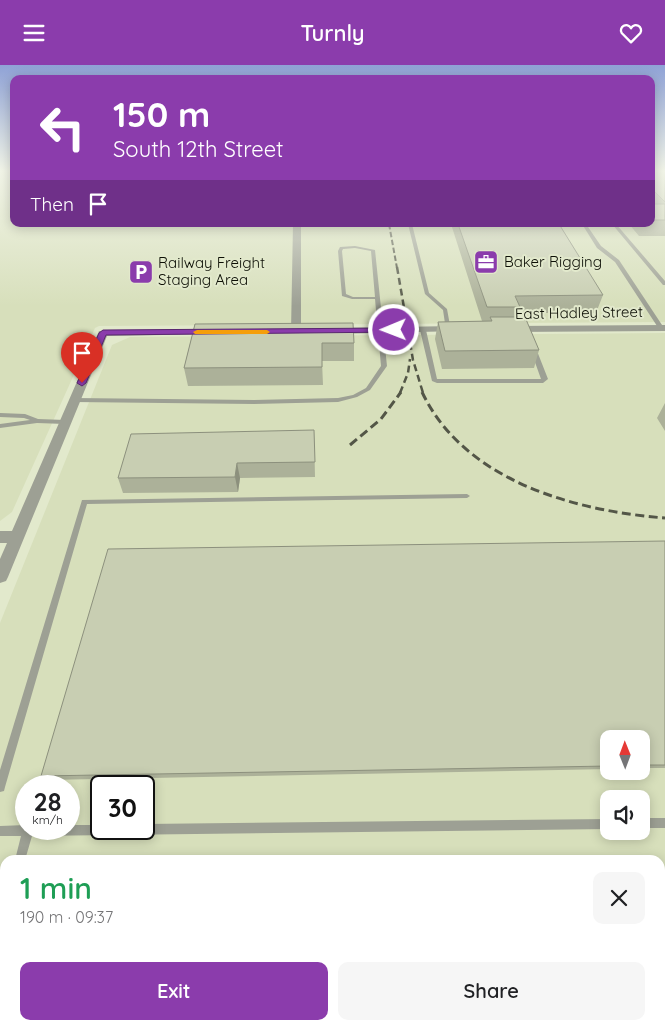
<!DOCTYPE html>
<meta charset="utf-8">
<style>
body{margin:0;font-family:Quicksand,sans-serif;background:#f6f6f6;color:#202124;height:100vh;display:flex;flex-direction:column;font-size:19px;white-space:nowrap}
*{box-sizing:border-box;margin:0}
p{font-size:16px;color:#757577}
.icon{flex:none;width:28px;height:28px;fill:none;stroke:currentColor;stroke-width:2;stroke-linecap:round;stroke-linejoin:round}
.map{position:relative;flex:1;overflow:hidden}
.drawer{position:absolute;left:0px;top:790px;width:665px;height:175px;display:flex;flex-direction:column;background:#fff;border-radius:15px 15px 0 0;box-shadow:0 2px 12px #0003}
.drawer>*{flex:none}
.top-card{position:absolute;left:10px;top:10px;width:645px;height:152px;border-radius:10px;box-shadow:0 2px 12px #0003;background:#8b3cac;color:#fff;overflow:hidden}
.needle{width:32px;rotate:359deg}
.tools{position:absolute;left:600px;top:665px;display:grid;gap:10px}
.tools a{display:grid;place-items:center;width:50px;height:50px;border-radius:10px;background:#fff;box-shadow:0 2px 12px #0003;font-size:25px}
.speed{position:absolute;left:15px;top:710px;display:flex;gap:10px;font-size:25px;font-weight:700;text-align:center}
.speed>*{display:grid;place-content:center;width:65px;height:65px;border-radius:50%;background:#fff;box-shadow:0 2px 12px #0003;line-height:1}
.speed small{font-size:12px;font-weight:400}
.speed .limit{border:2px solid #111;border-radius:8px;background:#fff;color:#111}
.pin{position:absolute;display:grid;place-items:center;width:42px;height:42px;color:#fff;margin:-51px -21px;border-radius:50% 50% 50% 0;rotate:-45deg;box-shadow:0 0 5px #0007}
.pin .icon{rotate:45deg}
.me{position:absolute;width:55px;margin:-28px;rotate:269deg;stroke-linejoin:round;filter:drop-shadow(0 0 4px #0008)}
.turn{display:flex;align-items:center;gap:18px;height:105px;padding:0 20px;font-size:22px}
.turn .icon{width:65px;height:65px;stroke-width:2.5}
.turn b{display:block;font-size:35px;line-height:42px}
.then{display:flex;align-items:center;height:48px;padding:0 20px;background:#0003;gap:10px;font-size:19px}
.round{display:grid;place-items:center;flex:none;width:52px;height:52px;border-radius:10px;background:#f6f6f6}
.headline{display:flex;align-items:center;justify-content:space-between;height:85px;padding:0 20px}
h1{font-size:30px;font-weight:600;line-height:38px;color:#1e9e55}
.action{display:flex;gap:10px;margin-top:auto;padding:10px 20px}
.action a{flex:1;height:58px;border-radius:10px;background:#8b3cac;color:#fff;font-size:20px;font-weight:600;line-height:58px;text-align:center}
.action a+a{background:#f6f6f6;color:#202124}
header{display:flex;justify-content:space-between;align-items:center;height:65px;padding:0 20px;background:#8b3cac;color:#fff;font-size:22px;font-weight:600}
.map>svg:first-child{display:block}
.built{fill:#d7dfbb;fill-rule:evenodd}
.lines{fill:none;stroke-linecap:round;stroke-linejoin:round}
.service{fill:#9da094;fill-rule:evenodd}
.minor{fill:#9da094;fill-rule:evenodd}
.secondary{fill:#7b7f6d;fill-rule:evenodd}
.rail-far2{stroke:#535647;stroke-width:2;stroke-dasharray:5.5 2.5;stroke-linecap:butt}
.rail-far1{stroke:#535647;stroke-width:2.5;stroke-dasharray:7 4;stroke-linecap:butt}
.rail{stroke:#535647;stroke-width:3;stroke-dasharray:9 4.5;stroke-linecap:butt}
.wall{fill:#acb199}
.shaded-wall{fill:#8c907d}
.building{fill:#c8ceb2;stroke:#8c907d}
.route{fill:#8b3cac;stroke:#5a2770}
.slow{fill:#f59e0b}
.labels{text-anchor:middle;stroke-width:4;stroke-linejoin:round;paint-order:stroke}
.far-poi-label{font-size:15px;fill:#0d0f06;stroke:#e2e9cc;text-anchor:start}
.far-street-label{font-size:15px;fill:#0d0f06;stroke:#e2e9cc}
</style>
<header><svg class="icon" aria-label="menu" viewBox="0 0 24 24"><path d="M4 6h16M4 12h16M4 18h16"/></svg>Turnly<svg class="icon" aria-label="heart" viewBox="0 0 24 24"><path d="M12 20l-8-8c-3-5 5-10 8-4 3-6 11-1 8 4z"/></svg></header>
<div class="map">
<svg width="665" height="965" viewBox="0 0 665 965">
<rect width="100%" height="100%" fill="#e2e9cc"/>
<path class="built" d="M0 106H14V159H651L665 106V257L99 261 95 263 12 447 0 456Z
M665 268V803H660V795H5V814H0V558L112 280 130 272ZM609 674H641V706H609ZM26 721H69V764H26ZM101 721H144V764H101ZM609 734H641V766H609Z
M665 887V965H0V899H5V960H660V888Z"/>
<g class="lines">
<path class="service" d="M408 159H412L429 228 447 244 451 266 446 265 443 245 425 229Z
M582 159H586L601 181 619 195 664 263 663 264H659L615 197 597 183Z
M612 159H616L665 216V220H663Z
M355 181 375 185 387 301 370 325 357 332 338 337 254 339 74 337 71 335 74 333 254 335 338 333 353 330 366 323 381 301 375 234H352L342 231 338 186 340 182ZM355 183 371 186 375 232H353L346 229 342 186 343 184Z
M423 263 426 265 437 314H541L531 286 534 284 537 286 548 314 543 318H437L432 316 420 265Z
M0 348 25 349 38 354 65 355 68 357 65 359 37 358 0 363V359L30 355 24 353 0 352Z
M467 429 470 431 467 433 87 439 5 722 4 726 0 727V705L82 435Z
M641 753H665V763H641Z
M609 754V764L32 771 25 795H15L21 771H0V761L26 760V764H69V760H101V764H144V759Z"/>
<path class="minor" d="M293 159H301V267L296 270 291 267Z
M665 260V266L509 267 504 264 509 261Z
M456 261 460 262V266L334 269 329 266 334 263Z
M214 264 218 265V269L107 271 8 512 6 516 0 518V494L7 478H0V466H12L99 266Z"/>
<path class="secondary" d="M660 834H665V856H660Z
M0 847H5V869H0Z"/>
<path class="rail-far2" d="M389 159 397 203"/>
<path class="rail-far1" d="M397 202 413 295 423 328
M400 328 408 308 410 294"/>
<path class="rail" d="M422 327C464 416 575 446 665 453
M350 380 381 354 401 327"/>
</g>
<path class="wall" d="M651 106H665V171H639L629 159H651Z
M451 159H559L603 230 596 248H519L518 252 539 285 534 303 442 304 435 274 438 257 482 256Z
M195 259 354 278V296H322L323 320 188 321 184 303Z
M665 338V366L657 353Z
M314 365 315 412 240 413 238 427 123 428 118 413Z
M665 476V703H641V674H609V704L45 715 41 711Z"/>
<path class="shaded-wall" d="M237 398 240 413 238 427 235 412Z"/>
<path class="building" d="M651 106H665V137L651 123Z
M651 139H665V155H651Z
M458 159H559L603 230 515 231 520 242H487Z
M490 252H525L539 285 445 286 438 257 492 256Z
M353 258 354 278H322V302L184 303 195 259Z
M314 365 315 397 237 398 235 412 118 413 131 369Z
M665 476V700H641V674H609V701L41 711 108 484Z"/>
<linearGradient id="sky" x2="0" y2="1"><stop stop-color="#8fa2d6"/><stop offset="0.44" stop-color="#f2f5e8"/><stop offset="1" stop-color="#f2f5e8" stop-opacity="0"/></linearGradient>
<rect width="665" height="241" fill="url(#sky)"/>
<path class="route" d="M394 263H397V267L106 270 86 318 82 321 77 318 99 268 103 265Z"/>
<path class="slow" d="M197 265H267L270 267 267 269H195L193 267Z"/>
<defs>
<symbol id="office-square" viewBox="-11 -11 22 22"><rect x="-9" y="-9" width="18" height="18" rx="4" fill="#8b3cac" stroke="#e2e9cc"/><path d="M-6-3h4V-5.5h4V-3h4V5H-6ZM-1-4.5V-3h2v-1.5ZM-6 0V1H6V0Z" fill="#fff"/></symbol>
<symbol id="parking-square" viewBox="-11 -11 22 22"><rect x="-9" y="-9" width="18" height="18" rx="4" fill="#8b3cac" stroke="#e2e9cc"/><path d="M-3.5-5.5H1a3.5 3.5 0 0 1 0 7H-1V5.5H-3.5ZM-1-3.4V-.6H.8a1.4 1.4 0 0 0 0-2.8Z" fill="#fff"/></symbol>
</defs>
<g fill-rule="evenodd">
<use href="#office-square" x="472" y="183" width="28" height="28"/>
<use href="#parking-square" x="127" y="193" width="28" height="28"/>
</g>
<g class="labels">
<g class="far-poi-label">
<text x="504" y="202">Baker Rigging</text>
<text x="158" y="203">Railway Freight<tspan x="158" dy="17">Staging Area</tspan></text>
</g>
<g class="far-street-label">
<text transform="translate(579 248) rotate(-1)" y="5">East Hadley Street</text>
</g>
</g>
</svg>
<div class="tools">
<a><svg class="needle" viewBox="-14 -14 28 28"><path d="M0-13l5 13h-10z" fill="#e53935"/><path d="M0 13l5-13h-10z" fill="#757577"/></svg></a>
<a><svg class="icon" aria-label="sound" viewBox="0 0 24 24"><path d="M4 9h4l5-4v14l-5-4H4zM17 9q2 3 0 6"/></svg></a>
</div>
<div class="speed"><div>28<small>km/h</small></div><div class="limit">30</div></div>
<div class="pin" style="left:82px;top:318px;background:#d93025"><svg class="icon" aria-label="arrive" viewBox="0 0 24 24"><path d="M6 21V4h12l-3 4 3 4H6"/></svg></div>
<svg class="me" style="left:394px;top:265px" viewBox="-20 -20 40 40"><circle r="17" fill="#8b3cac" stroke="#fff" stroke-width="3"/><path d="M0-11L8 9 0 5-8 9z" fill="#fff"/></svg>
<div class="top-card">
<div class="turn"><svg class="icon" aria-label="left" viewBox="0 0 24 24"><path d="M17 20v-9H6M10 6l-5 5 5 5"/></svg><div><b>150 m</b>South 12th Street</div></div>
<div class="then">Then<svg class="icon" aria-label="arrive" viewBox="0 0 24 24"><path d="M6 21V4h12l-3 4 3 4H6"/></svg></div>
</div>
<section class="drawer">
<div class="headline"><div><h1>1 min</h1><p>190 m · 09:37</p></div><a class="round"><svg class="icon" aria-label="close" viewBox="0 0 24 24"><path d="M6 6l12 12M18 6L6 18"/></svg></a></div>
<div class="action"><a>Exit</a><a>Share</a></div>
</section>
</div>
